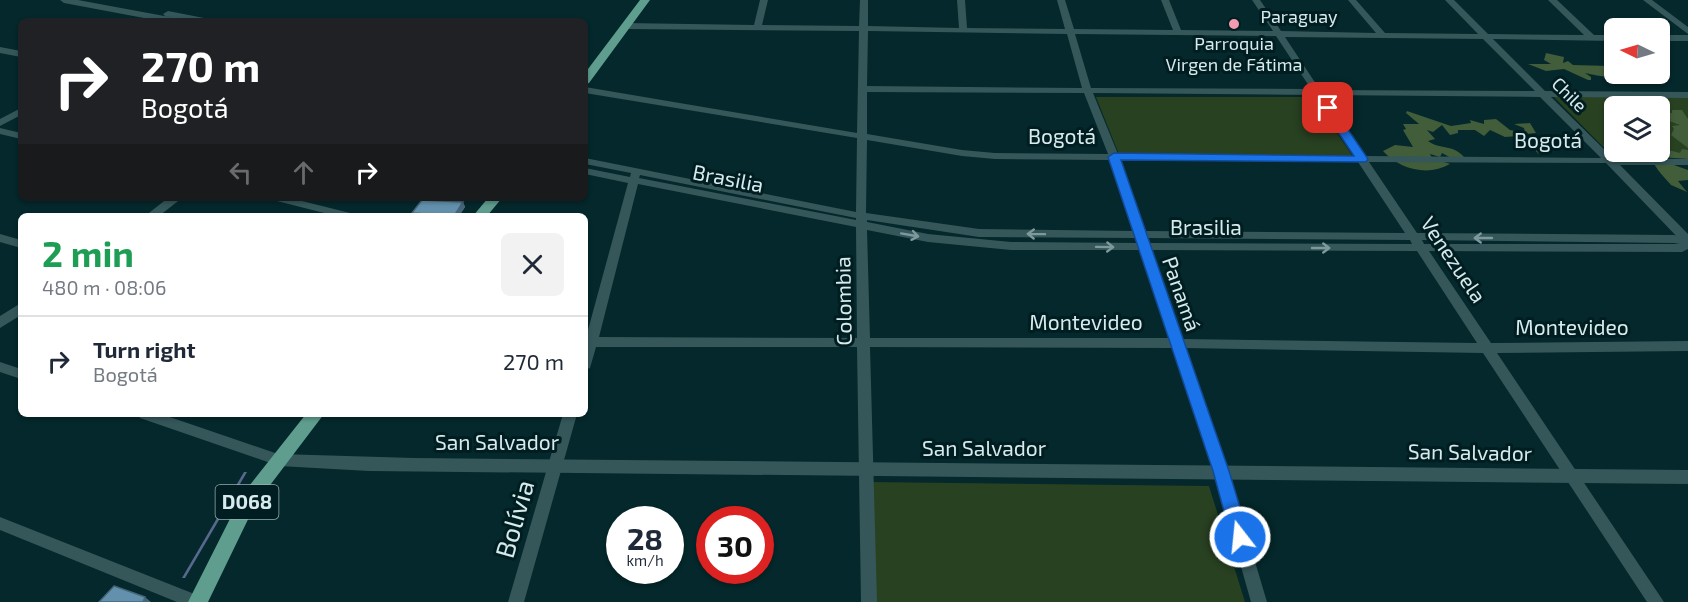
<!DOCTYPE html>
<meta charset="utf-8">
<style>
body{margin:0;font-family:"Exo 2",sans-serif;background:#f2f2f3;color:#1f2937;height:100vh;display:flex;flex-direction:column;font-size:22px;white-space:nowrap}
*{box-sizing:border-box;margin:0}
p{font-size:20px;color:#747a83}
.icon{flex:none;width:33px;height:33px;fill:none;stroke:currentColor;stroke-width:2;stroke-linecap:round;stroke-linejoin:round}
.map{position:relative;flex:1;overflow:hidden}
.drawer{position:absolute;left:18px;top:213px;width:570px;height:204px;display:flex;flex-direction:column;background:#fff;border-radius:9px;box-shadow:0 2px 4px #0004}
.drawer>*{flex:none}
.banner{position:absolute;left:18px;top:18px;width:570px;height:183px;border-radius:9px;box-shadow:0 2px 4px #0004;background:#202124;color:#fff;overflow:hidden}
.needle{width:39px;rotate:275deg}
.tools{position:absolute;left:1604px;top:18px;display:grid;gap:12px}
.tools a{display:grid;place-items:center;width:66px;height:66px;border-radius:9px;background:#fff;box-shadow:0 2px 4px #0004;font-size:30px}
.speed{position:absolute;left:606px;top:506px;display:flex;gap:12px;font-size:30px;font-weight:700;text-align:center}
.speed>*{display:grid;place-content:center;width:78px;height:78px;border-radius:50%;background:#fff;box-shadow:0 2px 4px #0004;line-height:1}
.speed small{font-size:15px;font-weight:400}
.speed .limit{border:9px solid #d22;background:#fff;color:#111}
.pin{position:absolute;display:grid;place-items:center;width:51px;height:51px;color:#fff;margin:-26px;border-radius:12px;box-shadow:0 3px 9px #0006}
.me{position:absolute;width:66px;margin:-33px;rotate:344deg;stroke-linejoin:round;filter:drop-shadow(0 0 4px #0008)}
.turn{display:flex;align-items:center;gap:21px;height:126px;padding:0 24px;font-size:27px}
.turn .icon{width:78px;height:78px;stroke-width:2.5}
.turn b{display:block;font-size:42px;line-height:51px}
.lanes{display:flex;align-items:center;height:57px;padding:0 24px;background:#0003;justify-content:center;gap:30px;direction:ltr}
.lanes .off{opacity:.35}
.round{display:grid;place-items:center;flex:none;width:63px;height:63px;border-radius:9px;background:#f2f2f3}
.summary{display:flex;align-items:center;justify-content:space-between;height:102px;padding:0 24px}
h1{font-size:36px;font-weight:700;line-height:45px;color:#1e9e55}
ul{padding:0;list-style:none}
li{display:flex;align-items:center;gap:18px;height:90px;padding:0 24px;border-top:2px solid #e0e1e3}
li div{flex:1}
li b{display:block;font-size:22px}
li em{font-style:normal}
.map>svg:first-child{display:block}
.green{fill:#284121;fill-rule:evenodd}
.forest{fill:#425d3a}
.water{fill:#58688f}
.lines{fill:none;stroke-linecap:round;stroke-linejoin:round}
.minor{fill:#35575a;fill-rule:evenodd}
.tertiary{fill:#35575a;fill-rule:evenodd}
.primary{fill:#5f9e8f;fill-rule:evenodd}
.wall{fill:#557d95}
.shaded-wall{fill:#456679}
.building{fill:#6391ad;stroke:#456679;stroke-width:1.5}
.oneway{stroke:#7e999c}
.route{fill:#1a73e8;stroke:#114b97;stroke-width:1.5}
.poi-dot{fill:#f29aaf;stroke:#001e21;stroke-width:2}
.labels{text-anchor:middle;stroke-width:6;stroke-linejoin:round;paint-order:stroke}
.far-street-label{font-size:18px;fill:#d8eaec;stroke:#001e21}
.far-poi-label{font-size:18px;fill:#d8eaec;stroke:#001e21}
.shield{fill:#001e21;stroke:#97adaf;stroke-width:1.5}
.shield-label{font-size:20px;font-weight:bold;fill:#d8eaec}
.street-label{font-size:21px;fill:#d8eaec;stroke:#001e21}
.near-street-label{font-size:26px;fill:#d8eaec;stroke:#001e21}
</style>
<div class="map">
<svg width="1688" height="602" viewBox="0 0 1688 602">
<rect width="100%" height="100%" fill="#04282b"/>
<path class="green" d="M1553 96 1688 97V158L1613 157ZM1614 106H1659V152H1614Z
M1096 97H1312L1354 158 1120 157Z
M871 482 1209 486 1245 602H874Z"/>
<path class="forest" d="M1546 53 1564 57 1563 63 1568 61 1573 65 1610 66 1614 67V74H1623C1614 80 1595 75 1585 73L1591 77V80H1588L1564 69 1546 71 1528 64H1551L1544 60Z
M1672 110H1682L1688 119V148L1671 135 1674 129 1672 126 1680 125 1664 119 1671 120 1664 114 1672 113Z
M1407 111 1451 126 1471 123 1470 120 1484 124V120L1496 119 1510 130 1525 133 1524 128 1514 124 1530 123 1536 133 1526 134 1539 144 1544 153 1539 154 1519 136 1505 137 1490 130 1484 136 1475 130H1458V133L1450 135 1442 125 1433 132 1427 130 1435 139 1428 141C1440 150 1453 144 1464 157L1453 159 1442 153 1440 157 1430 154 1432 158 1450 164C1428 177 1399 169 1383 151L1395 145 1413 147 1403 130 1406 129 1403 124H1419L1406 113Z
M1682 149 1688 150V159L1661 157 1657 159 1688 170V180L1678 181 1687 192 1671 185C1665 178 1656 170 1652 159L1645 158 1636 152 1668 150 1680 153Z"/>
<path class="water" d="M244 472H247L185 578H182Z"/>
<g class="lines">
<path class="minor" d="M760 0H768L762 25 859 26 860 0H868V26L959 28 957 0H965L967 28 1065 29 1057 0H1065L1074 29 1173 30 1161 0H1169L1181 30 1273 31 1252 0H1260L1281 31 1376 33 1348 0H1356L1385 33 1478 34 1445 0H1454L1488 34 1584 35 1548 0H1557L1594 35H1614V41L1493 39 1545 91 1688 92V98L1551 97 1614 159V163L1369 162 1417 233 1674 235 1688 238V249L1682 252 1429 251 1491 343 1688 341V351L1497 353 1664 602H1647L1483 353 1185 348 1228 471 1267 602H1251L1214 471 1173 348 870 347 877 602H861L857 347H596L590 368 585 370V341L628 183 585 174V168L630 177 631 173 585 164V158L856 212 857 138 585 93V87L857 133 859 31 625 29 621 26 625 23 754 25ZM868 31 1067 34 1082 88 867 86ZM1075 34 1276 36 1311 89 1091 88ZM1285 37 1483 39 1535 91 1320 90ZM867 92 1084 93 1108 154 995 153 962 150 867 134ZM1093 93 1314 95 1354 156 1118 154ZM1324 95 1540 97 1601 158 1365 156ZM867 140 962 156 995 159 1110 160 1134 231 979 229 866 213ZM1120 160 1358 162 1405 233 1145 231ZM640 175 856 218V220L639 178ZM638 184 856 227 857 338 599 337ZM867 220 979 237 1136 238 1138 243 1011 242 928 234 867 222ZM867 230 928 242 1011 250H1140L1170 338H870ZM1147 238 1410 240 1412 244 1149 243ZM1422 240 1674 243 1680 244H1424ZM1151 250 1417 251 1477 343 1182 339Z
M1643 0H1652L1688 27V34Z
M1659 35H1688V41H1659Z
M21 108V115L0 126V119Z
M0 128 21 133V139L0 134Z
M272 198H290L354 214 355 216H336L273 200Z
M0 362 21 369V379L0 372Z
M138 414H161L284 456 286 460 284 464 279 466 140 418Z
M563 414H577L524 602H508Z
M0 517 202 597 204 602H177L0 530Z"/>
<path class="tertiary" d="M60 0H78L175 18 180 21H160L64 3Z
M168 11 204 18 209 21H190L165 16 163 14Z
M0 47 21 51V57L0 53Z
M1610 158 1688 159V165H1620L1688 234V245L1684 244 1606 163 1604 161Z
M168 198H182L159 216H145Z
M0 234 21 240V248L0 242Z
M21 303V315L0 328V316Z
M279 454 414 458 1688 470V484L369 471 279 466 273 465 271 460 273 455Z"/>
<path class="primary" d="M640 0H650L589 83 585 84V73Z
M488 198H502L487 216H473Z
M306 414H324L255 505 208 602H188L242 495Z"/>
</g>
<path class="wall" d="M463 202 465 207 459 216H413L412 213Z"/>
<path class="shaded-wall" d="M463 202 465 207 459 216H454Z
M145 597 151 602H143Z"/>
<path class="building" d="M422 200 463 202 454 216 412 213Z
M114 586 145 597 143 602H99Z"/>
<defs><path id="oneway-shaft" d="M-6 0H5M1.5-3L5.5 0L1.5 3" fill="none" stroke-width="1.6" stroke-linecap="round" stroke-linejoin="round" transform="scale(1.5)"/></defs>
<g class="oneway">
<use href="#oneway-shaft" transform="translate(1036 234) rotate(-179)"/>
<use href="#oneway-shaft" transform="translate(910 235) rotate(10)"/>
<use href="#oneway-shaft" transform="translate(1483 238) rotate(-180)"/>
<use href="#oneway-shaft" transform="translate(1105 247) rotate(1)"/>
<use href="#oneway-shaft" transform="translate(1321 248)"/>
</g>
<path class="route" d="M1324 106H1332L1368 159 1366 162 1121 160 1229 471 1249 537 1246 542 1240 544 1234 542 1231 537 1213 471 1108 157 1114 153 1354 156 1322 108Z"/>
<circle class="poi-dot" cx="1234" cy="24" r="6"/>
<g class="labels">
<g class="far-street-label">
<text x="1299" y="23">Paraguay</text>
<text transform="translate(1569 95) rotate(45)" y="6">Chile</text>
</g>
<g class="far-poi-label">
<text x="1234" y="50">Parroquia<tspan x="1234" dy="21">Virgen de Fátima</tspan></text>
</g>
<rect class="shield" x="215.5" y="485" width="63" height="34" rx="4.5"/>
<g class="shield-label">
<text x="247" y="509">D068</text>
</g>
<g class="street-label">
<text x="1062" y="144">Bogotá</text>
<text x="1548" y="148">Bogotá</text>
<text transform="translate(728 179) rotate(11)" y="7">Brasilia</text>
<text x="1206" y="235">Brasilia</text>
<text transform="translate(1453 260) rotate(56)" y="7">Venezuela</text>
<text transform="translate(1181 294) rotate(71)" y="7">Panamá</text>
<text transform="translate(844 301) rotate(-91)" y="7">Colombia</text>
<text x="1086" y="330">Montevideo</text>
<text x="1572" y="335">Montevideo</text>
<text x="497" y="450">San Salvador</text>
<text x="984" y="456">San Salvador</text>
<text transform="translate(1470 453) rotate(1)" y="7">San Salvador</text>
</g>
<g class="near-street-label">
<text transform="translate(515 519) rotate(-74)" y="9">Bolívia</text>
</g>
</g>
</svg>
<div class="tools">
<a><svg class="needle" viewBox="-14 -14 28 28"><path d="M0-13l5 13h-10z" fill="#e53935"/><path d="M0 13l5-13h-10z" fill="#747a83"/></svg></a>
<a><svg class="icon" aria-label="layers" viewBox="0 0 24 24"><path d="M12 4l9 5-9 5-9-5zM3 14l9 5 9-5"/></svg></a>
</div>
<div class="speed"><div>28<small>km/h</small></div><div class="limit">30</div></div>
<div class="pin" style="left:1328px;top:108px;background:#d93025"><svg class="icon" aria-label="arrive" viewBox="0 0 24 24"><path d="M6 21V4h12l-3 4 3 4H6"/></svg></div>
<svg class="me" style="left:1240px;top:537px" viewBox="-20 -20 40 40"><circle r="17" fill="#1a73e8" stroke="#fff" stroke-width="3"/><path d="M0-11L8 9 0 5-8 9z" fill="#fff"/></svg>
<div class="banner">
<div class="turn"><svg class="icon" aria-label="right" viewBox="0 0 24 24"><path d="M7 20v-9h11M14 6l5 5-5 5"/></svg><div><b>270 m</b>Bogotá</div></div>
<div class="lanes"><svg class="icon off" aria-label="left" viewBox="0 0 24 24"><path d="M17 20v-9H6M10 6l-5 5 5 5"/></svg><svg class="icon off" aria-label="ahead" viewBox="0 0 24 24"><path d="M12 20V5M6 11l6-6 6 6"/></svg><svg class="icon" aria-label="right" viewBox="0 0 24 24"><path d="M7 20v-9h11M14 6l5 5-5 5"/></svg></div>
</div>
<section class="drawer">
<div class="summary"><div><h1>2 min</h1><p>480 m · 08:06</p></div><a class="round"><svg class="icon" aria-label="close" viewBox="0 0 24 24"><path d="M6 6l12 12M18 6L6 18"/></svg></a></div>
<ul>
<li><svg class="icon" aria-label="right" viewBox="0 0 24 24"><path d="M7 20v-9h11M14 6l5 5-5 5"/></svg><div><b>Turn right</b><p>Bogotá</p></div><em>270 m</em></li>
</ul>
</section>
</div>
